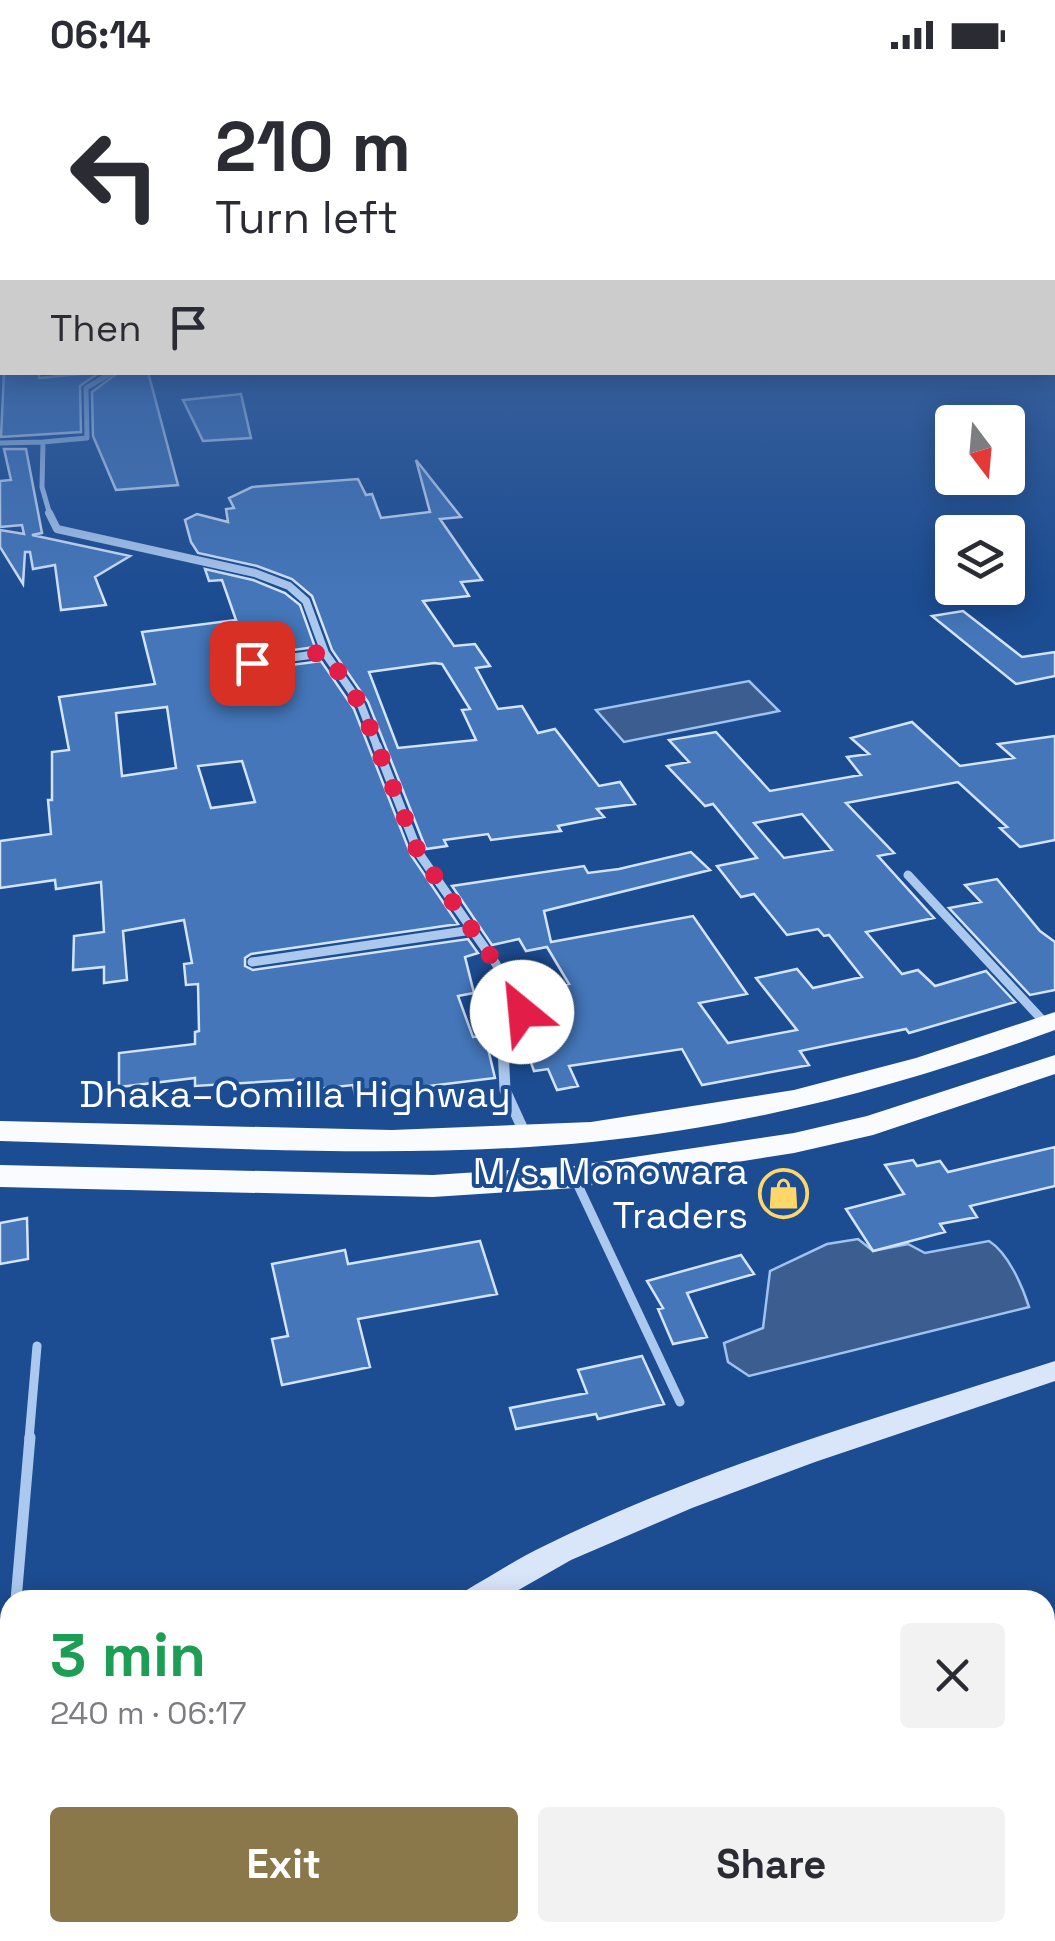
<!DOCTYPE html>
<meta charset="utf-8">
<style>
body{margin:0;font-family:"Space Grotesk",sans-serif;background:#f2f2f3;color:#2b2b33;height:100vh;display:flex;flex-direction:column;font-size:38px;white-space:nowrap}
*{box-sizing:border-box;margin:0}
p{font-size:32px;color:#7c7c81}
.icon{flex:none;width:55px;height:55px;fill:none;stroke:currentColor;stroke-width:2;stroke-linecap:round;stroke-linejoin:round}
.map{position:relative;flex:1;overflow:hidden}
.sheet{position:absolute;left:0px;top:1520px;width:1055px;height:352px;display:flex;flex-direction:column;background:#fff;border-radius:30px 30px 0 0;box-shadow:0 5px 25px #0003}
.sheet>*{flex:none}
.top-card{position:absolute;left:0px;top:0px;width:1055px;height:305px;box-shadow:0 5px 25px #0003;background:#fff;color:#2b2b33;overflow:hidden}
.needle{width:65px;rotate:164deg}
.buttons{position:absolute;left:935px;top:335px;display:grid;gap:20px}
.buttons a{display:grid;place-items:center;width:90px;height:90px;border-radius:10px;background:#fff;box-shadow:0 5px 25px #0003;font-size:50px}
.pin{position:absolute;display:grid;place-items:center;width:85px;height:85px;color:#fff;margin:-42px;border-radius:20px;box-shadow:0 5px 15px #0006}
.me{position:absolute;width:110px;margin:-55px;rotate:332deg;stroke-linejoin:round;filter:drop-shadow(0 0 8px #0008)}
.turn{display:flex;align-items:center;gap:35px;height:210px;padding:0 50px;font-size:45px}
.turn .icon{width:130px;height:130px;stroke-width:2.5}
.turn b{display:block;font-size:70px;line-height:85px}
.then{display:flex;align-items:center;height:95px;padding:0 50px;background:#0003;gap:20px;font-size:38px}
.round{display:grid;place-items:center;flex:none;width:105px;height:105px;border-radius:10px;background:#f2f2f3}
.head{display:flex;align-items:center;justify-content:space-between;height:170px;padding:0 50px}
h1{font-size:60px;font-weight:700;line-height:75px;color:#1e9e55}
.primary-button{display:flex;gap:20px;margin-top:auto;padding:20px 50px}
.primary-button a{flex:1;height:115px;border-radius:10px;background:#8a784b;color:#fff;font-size:40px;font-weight:700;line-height:115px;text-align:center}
.primary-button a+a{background:#f2f2f3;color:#2b2b33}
.status{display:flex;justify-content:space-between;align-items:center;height:70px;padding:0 50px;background:#fff;direction:ltr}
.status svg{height:28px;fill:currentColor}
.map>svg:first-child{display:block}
.water{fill:#3b5d8f;stroke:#9fc3f0;stroke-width:2.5}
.building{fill:#4476b9;stroke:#d2e3fa;stroke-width:2.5;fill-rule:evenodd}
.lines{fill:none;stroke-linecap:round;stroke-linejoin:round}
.service-far1{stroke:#abc8ee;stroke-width:9}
.service{stroke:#abc8ee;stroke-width:11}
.minor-far3{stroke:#abc8ee;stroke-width:5}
.minor-far2{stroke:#abc8ee;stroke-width:8}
.minor-far1{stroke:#abc8ee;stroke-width:9}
.minor{stroke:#abc8ee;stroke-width:11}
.secondary{fill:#d9e6fa;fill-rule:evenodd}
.trunk{fill:#f9fbff;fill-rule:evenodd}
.route{stroke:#e11d48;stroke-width:18;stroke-dasharray:0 32.4}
.labels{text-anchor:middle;stroke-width:8;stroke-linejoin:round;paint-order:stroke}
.street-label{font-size:38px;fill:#fff;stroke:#1c4c91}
.poi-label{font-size:38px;fill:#fff;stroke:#1c4c91;text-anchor:end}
</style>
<div class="status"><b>06:14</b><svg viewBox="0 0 49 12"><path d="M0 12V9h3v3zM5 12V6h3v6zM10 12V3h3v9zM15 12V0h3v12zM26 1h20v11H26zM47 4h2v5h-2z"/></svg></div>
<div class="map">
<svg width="1055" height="1871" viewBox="0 0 1055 1871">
<rect width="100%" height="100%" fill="#1c4c91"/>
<path class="water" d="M749 611 779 641 624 672 596 640Z
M858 1169 873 1181 908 1174 925 1183 989 1171C1008 1183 1022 1215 1029 1237L749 1306 728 1292 724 1273 763 1258 770 1201 827 1174Z"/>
<path class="building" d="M4 302H39V308L100 302 80 316 81 362 1 367Z
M119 302H148L178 415 116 420 93 366 92 322Z
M241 324 251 368 203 371 183 330Z
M4 379H26L42 463 32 465 130 486 95 507 106 535 61 540 55 495 33 499 30 482H25L23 514 0 477V460L24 464 22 455 0 457V411L11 410Z
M416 390 461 447 440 449 482 510 461 512 469 526 423 531 454 576 475 574 490 596 476 598 498 639 522 636 538 663 555 659 599 716 620 712 635 734 597 739 604 747 558 756 561 761 491 770 488 764 444 770 447 776 426 779 368 632 332 580 312 526 292 509 257 496 198 483 191 472 185 450 197 444 228 452 226 439 234 438 229 428 252 417 358 409 366 425 372 424 381 448 430 442ZM434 593 442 594 470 639 462 640 476 670 398 678 369 602Z
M205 499 253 510 285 523 300 535 315 577 250 586 246 597 253 600 321 591 354 639 411 785 458 854 251 884 245 888V896L253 900 468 869 478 883 465 887 474 923 458 926 473 967 485 966 495 1008 355 1025 353 1015 306 1020V1009L195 1016V1008L119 1017V983L195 974V962L199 961 198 914 186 915 184 894 192 893 184 850 123 861 127 910 104 913V897L73 900 74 866 104 862 101 812 56 819 55 810 0 818V771L51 764 48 730H52V682L69 680 59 627 155 614 142 562 236 550 222 510 209 511ZM167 637 176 698 122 706 116 643ZM242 691 255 732 211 738 198 696Z
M963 541 1022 587 1055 582V606L1016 614 932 546Z
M912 652 960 696 1014 688 998 674 1055 666V770L1020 777 1000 758 1007 757 958 712 846 733 894 783 878 786 934 848 866 862 902 904 918 900 935 916 986 901 1015 932 909 963 906 959 800 981 809 995 702 1015 682 979 569 996 578 1016 557 1020 548 999 534 1001 520 962 537 960 521 924 569 914 547 877 526 881 519 869 492 875 452 816 584 796 588 803 619 799 691 782 710 800 544 841 551 872 693 846 747 924 699 933 728 973 797 960 756 908 797 899 813 918 862 907 829 865 824 866 818 859 787 865 754 824 741 827 717 796 757 788 713 734 705 736 667 696 689 692 669 670 716 662 770 721 861 705 847 687 869 684 851 668ZM802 744 832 780 784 788 754 753Z
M997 809 1040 861 1055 872V920L1030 925 949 838 981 832 965 815Z
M1055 1077V1116L970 1136 977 1147 940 1154 945 1162 873 1181 846 1139 904 1124 885 1095 913 1090 917 1096 940 1091 948 1102Z
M27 1148 28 1189 0 1194V1153Z
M480 1171 497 1224 358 1249 370 1297 282 1315 272 1269 288 1266 272 1194 345 1180 348 1194Z
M741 1185 754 1204 687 1223 707 1267 673 1274 658 1239 663 1238 647 1211Z
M642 1286 664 1334 598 1349 596 1344 516 1359 510 1338 587 1323 578 1300Z"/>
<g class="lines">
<path class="service-far1" d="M576 1111 680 1332
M29 1369 37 1276"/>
<path class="service" d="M16 1530 30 1367
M0 1635 10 1632"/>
<path class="minor-far3" d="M0 373 43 372
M50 445 42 417 43 372 87 368 86 318 113 302"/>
<path class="minor-far2" d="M49 443 57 459 255 503 289 516 306 531 325 583 361 635 378 679
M252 593 325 583"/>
<path class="minor-far1" d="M377 676 418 782 496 894 522 942 511 956 503 980
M908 805 1046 954
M252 892 472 860"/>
<path class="minor" d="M503 977 505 1020 526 1066"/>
<path class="secondary" d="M1055 1291V1311L815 1392 692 1438 571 1490 501 1530H460L465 1521C491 1506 517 1489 544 1476 706 1396 884 1346 1055 1291Z
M10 1787V1823L0 1827V1791Z"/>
<path class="trunk" d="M1055 942V960C905 1015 751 1056 592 1072 395 1091 197 1076 0 1071V1051L392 1060 591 1052 794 1020 916 988Z
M1055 985V1004L873 1065 794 1083 574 1118 433 1127 0 1117V1095L433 1105 574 1096 794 1063 867 1046Z"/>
</g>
<linearGradient id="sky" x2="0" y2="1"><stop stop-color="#0f2a50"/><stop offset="0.5" stop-color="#3a619d"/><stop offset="1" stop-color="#3a619d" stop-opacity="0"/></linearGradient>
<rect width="1055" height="526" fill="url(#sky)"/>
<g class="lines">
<path class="route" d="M252 593 325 582 361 635 418 782 496 894 522 942"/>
</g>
<defs>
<symbol id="shop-ring" viewBox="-11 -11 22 22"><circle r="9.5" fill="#1c4c91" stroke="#ffd769" stroke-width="1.5"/><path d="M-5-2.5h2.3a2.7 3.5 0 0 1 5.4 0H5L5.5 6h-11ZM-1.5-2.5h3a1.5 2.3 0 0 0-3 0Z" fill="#ffd769"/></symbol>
</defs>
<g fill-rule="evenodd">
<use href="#shop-ring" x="756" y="1096" width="55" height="55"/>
</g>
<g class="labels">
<g class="street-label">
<text x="295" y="1037">Dhaka–Comilla Highway</text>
</g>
<g class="poi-label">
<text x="748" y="1114">M/s. Monowara<tspan x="748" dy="44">Traders</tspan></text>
</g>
</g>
</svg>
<div class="buttons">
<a><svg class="needle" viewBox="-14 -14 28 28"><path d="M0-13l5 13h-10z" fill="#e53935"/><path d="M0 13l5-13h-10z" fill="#7c7c81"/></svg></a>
<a><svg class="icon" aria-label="layers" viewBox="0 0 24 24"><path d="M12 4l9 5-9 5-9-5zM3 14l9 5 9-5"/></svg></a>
</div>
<div class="pin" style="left:252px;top:593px;background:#d93025"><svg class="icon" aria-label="arrive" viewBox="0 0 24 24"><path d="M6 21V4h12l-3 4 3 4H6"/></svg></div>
<svg class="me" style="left:522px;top:942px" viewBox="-20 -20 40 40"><circle r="19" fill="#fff"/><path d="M0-13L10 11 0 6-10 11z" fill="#e11d48"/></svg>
<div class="top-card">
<div class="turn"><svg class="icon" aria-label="left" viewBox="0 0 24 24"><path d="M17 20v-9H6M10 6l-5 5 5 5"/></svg><div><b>210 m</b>Turn left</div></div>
<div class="then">Then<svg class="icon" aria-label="arrive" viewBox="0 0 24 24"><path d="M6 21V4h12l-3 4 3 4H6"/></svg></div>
</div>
<section class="sheet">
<div class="head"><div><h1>3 min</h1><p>240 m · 06:17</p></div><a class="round"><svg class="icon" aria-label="close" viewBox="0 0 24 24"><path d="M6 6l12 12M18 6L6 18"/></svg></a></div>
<div class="primary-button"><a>Exit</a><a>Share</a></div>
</section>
</div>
